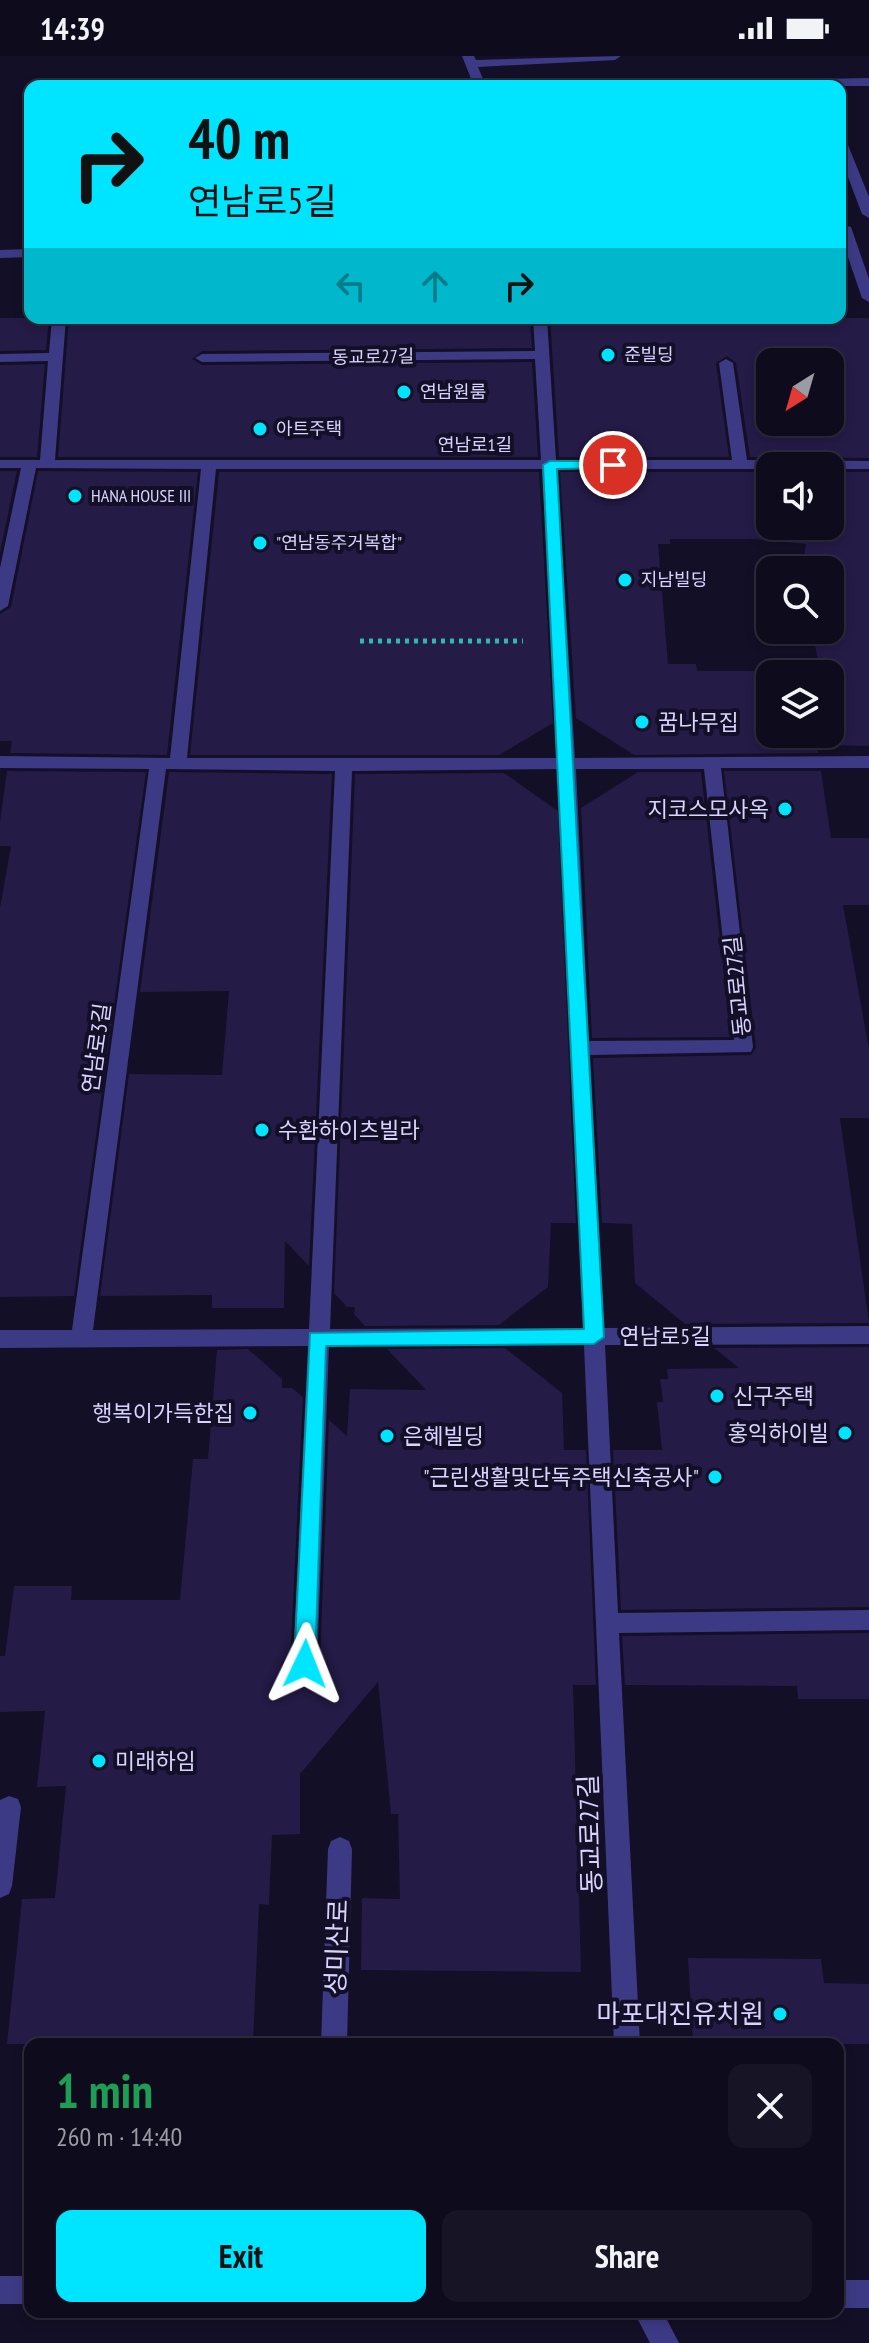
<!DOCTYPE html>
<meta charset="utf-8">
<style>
body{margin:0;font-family:"PT Sans Narrow","Noto Sans KR",sans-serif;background:#171425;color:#f1f3f6;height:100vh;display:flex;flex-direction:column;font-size:30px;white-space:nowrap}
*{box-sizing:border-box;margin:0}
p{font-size:26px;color:#9b9ba3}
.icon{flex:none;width:44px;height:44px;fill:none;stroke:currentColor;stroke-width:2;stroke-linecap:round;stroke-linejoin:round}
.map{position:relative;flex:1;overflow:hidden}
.details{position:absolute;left:24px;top:1982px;width:820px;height:280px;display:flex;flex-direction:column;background:#0e0b1c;border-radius:16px;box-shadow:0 4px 12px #0003,0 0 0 2px #2e2b3b}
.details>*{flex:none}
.guide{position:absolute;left:24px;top:24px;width:822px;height:244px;border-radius:16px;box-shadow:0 4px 12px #0003,0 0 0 2px #2e2b3b;background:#00e5ff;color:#111;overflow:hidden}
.needle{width:52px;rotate:217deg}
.buttons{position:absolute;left:756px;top:292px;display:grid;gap:16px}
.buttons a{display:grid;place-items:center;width:88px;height:88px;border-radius:16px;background:#0e0b1c;box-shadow:0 4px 12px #0003,0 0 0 2px #2e2b3b;font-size:40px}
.pin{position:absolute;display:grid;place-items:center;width:68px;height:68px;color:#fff;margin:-34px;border:4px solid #fff;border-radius:50%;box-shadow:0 2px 8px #0007}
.me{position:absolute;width:88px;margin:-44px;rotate:2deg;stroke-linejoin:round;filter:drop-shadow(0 0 6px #0008)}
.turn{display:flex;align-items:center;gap:28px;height:168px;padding:0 32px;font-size:36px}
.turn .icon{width:104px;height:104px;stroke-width:2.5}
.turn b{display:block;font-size:56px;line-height:68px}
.lanes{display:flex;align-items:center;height:76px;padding:0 32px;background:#0003;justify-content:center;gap:40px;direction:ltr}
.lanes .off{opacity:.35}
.round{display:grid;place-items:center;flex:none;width:84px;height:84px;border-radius:16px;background:#171425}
.headline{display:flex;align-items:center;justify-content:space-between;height:136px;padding:0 32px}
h1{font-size:48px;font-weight:800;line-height:60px;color:#1e9e55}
.cta{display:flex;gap:16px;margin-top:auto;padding:16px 32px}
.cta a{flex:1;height:92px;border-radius:16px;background:#00e5ff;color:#111;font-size:32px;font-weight:800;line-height:92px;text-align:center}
.cta a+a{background:#171425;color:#f1f3f6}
.status{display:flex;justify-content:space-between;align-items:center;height:56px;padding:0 40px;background:#0e0b1c;direction:ltr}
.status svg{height:22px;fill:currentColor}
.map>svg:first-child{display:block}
.building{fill:#241b47;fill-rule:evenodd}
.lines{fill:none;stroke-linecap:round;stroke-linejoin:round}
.path{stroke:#2fb8b0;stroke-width:5;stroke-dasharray:4 5;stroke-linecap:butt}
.minor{fill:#3d3a85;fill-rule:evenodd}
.route{fill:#00e5ff;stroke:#0095a6;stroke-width:2}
.poi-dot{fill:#00e5ff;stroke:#130f26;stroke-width:3}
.labels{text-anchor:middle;stroke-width:8;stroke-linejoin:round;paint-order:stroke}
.far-poi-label{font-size:18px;fill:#d9d4ff;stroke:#130f26;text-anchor:start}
.far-street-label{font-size:18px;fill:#d9d4ff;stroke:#130f26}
.poi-label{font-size:22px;fill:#d9d4ff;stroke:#130f26;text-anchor:start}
.street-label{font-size:22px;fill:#d9d4ff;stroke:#130f26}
.near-street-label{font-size:26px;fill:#d9d4ff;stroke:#130f26}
.near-poi-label{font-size:26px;fill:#d9d4ff;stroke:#130f26;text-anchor:end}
</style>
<div class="status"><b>14:39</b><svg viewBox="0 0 49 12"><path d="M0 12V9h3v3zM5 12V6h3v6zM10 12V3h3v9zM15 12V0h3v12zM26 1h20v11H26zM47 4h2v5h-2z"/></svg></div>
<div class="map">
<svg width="869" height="2287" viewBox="0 0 869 2287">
<rect width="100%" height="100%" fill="#130f26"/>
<path class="building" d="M0 262H49L46 294 0 295Z
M69 262H530L532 292 202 295 192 303 202 309 532 306 538 401H58Z
M550 262H869V402L750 401 736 307 727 300 716 307 729 401H559ZM770 306H830V366H770Z
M45 308 37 401H0V309Z
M0 415H17L0 497Z
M38 415 198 416 167 699 10 697 12 685H0V558L11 551Z
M219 416H539L553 667 499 699H190Z
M560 416H770V470H830V416H869V690L817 689 818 697 634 699 576 662ZM670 483H755L806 488 802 514H830V574H812L819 609H806L807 615H697L696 608H668L658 488H670ZM770 618H830V678H770Z
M7 715 146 716 74 1240 0 1241V852L11 790H0V765Z
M724 715H821L831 782H869V849H843L869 993V1062H840L869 1267 685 1268 635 1227 632 1168 602 1167 593 1002 751 999 756 992Z
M169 716 332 718 309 1210 285 1185 284 1252H212V1239L100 1240 129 1018 222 1019 229 935 140 936Z
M638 716H701L731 981 592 982 581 752Z
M504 717 558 755 576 1167H551L548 1231 499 1269 365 1270 354 1258 355 1251H347L334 1237 355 718Z
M869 1291V1551L621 1554 613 1394H662L657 1346H663L660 1323H668L667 1313 739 1312 714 1292Z
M505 1292 562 1337 564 1394H586L596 1629H573L581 1916 361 1914 362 1842 400 1843 398 1758H391L378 1626 300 1718V1778L272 1779 269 1849 259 1848 253 1988H7L22 1843 55 1842 66 1730 37 1731 45 1655 0 1656V1600H5L14 1530H72L71 1544H180L193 1403H208L217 1294 248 1293 282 1323V1332H292L303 1341 290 1608 296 1618 306 1622 316 1616 320 1608 329 1364 347 1380 350 1333 426 1334 387 1293Z
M869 1577V1643H798L797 1630 625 1629 622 1580Z
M688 1902 821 1903 824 1927 869 1928V1988H693Z"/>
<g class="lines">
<path class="path" d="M360 585H523"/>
<path class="minor" d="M462 0H474L476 4 621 0 615 4 478 11 486 30H474Z
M869 22V30H813L812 27 818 23Z
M840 80 846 84 869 141V162L862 158 840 100Z
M840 168 851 171 869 223V246L862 242 840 178Z
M30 193V201L0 202V194Z
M52 262H66L55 404H541L535 303 202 306 195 302 202 298 535 295 533 262H547L556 404H732L719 307 726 303 733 307 747 404 869 405V413H830V410H770V413H557L575 702 869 700V712H721L753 991 751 996 590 999 604 1272 869 1270V1288L605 1289 618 1557 869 1554V1574L619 1577 640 1988H614L584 1289 329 1290 317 1608 313 1615 305 1619 297 1615 293 1608 308 1290 0 1292V1274H72L149 713 0 712V700L170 702 201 413 36 412 8 550 0 555V512L21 412H0V404H40L48 305 0 306V298L49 297ZM216 413H542L558 702H187ZM166 713 335 715 309 1273 93 1274ZM559 713 583 1272 330 1273 352 715ZM576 713H704L734 984 589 985Z
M9 1740 18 1743 21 1751 12 1830 9 1838 0 1842V1744Z
M340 1781 349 1785 352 1793 347 1988H321L328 1793 331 1785Z
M0 2220H30V2248H0Z
M838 2224H869V2252H838Z
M634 2256H663L679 2287H650Z"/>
</g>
<path class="route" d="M613 405 618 406V412L557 413 604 1281 594 1288 326 1290 315 1608 312 1615 305 1618 297 1615 294 1608 310 1277 584 1273 543 409 550 405Z"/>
<g class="poi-dot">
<circle cx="608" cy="299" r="8"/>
<circle cx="404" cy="336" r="8"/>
<circle cx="260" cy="373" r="8"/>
<circle cx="75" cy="440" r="8"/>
<circle cx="260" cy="487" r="8"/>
<circle cx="625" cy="524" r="8"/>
<circle cx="642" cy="666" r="8"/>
<circle cx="785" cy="753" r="8"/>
<circle cx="262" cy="1074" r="8"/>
<circle cx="717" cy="1340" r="8"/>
<circle cx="250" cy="1357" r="8"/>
<circle cx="845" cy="1377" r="8"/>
<circle cx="387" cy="1380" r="8"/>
<circle cx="715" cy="1421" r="8"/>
<circle cx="99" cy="1705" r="8"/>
<circle cx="780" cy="1958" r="8"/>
</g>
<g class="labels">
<g class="far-poi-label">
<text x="624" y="305">준빌딩</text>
<text x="420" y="342">연남원룸</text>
<text x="276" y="379">아트주택</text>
<text x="91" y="446">HANA HOUSE III</text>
<text x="276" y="493">"연남동주거복합"</text>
<text x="641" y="530">지남빌딩</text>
</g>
<g class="far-street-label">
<text transform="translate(373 301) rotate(-1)" y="6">동교로27길</text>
<text x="475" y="395">연남로1길</text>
</g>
<g class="poi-label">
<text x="658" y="674">꿈나무집</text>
<text x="769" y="761" text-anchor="end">지코스모사옥</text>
<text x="278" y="1082">수환하이츠빌라</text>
<text x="733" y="1348">신구주택</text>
<text x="234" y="1365" text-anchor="end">행복이가득한집</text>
<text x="829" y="1385" text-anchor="end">홍익하이빌</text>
<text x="403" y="1388">은혜빌딩</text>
<text x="699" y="1429" text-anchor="end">"근린생활및단독주택신축공사"</text>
<text x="115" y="1713">미래하임</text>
</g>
<g class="street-label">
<text transform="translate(737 930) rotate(-96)" y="8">동교로27길</text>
<text transform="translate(96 992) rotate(-82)" y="8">연남로3길</text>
<text x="665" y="1288">연남로5길</text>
</g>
<g class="near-street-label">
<text transform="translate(590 1778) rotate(-92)" y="9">동교로27길</text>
<text transform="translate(337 1891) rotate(-88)" y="9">성미산로</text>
</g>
<g class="near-poi-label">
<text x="764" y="1967">마포대진유치원</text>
</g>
</g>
</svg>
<div class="buttons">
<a><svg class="needle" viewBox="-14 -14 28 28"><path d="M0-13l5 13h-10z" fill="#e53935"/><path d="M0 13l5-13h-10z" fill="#9b9ba3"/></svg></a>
<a><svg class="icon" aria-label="sound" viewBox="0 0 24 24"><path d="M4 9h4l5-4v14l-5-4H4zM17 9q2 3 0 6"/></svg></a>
<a><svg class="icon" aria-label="search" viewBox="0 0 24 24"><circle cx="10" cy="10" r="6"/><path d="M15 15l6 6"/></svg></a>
<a><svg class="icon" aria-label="layers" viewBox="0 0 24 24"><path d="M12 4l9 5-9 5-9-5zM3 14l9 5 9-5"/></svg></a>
</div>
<div class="pin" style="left:613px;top:409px;background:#d93025"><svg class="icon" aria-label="arrive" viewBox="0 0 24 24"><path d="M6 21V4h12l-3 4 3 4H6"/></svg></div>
<svg class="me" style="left:305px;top:1608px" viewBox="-20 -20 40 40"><path d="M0-17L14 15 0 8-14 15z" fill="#00e5ff" stroke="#fff" stroke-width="4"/></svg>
<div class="guide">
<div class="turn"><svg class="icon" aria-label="right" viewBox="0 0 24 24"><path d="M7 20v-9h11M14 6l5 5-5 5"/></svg><div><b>40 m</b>연남로5길</div></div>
<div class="lanes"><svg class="icon off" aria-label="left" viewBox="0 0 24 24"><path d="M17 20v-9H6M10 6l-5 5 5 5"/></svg><svg class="icon off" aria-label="ahead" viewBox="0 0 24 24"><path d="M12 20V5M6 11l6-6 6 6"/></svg><svg class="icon" aria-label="right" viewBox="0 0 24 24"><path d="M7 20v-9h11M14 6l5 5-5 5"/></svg></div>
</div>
<section class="details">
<div class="headline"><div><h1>1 min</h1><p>260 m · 14:40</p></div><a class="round"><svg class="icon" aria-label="close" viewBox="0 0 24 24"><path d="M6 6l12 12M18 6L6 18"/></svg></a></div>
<div class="cta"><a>Exit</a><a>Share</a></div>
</section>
</div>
